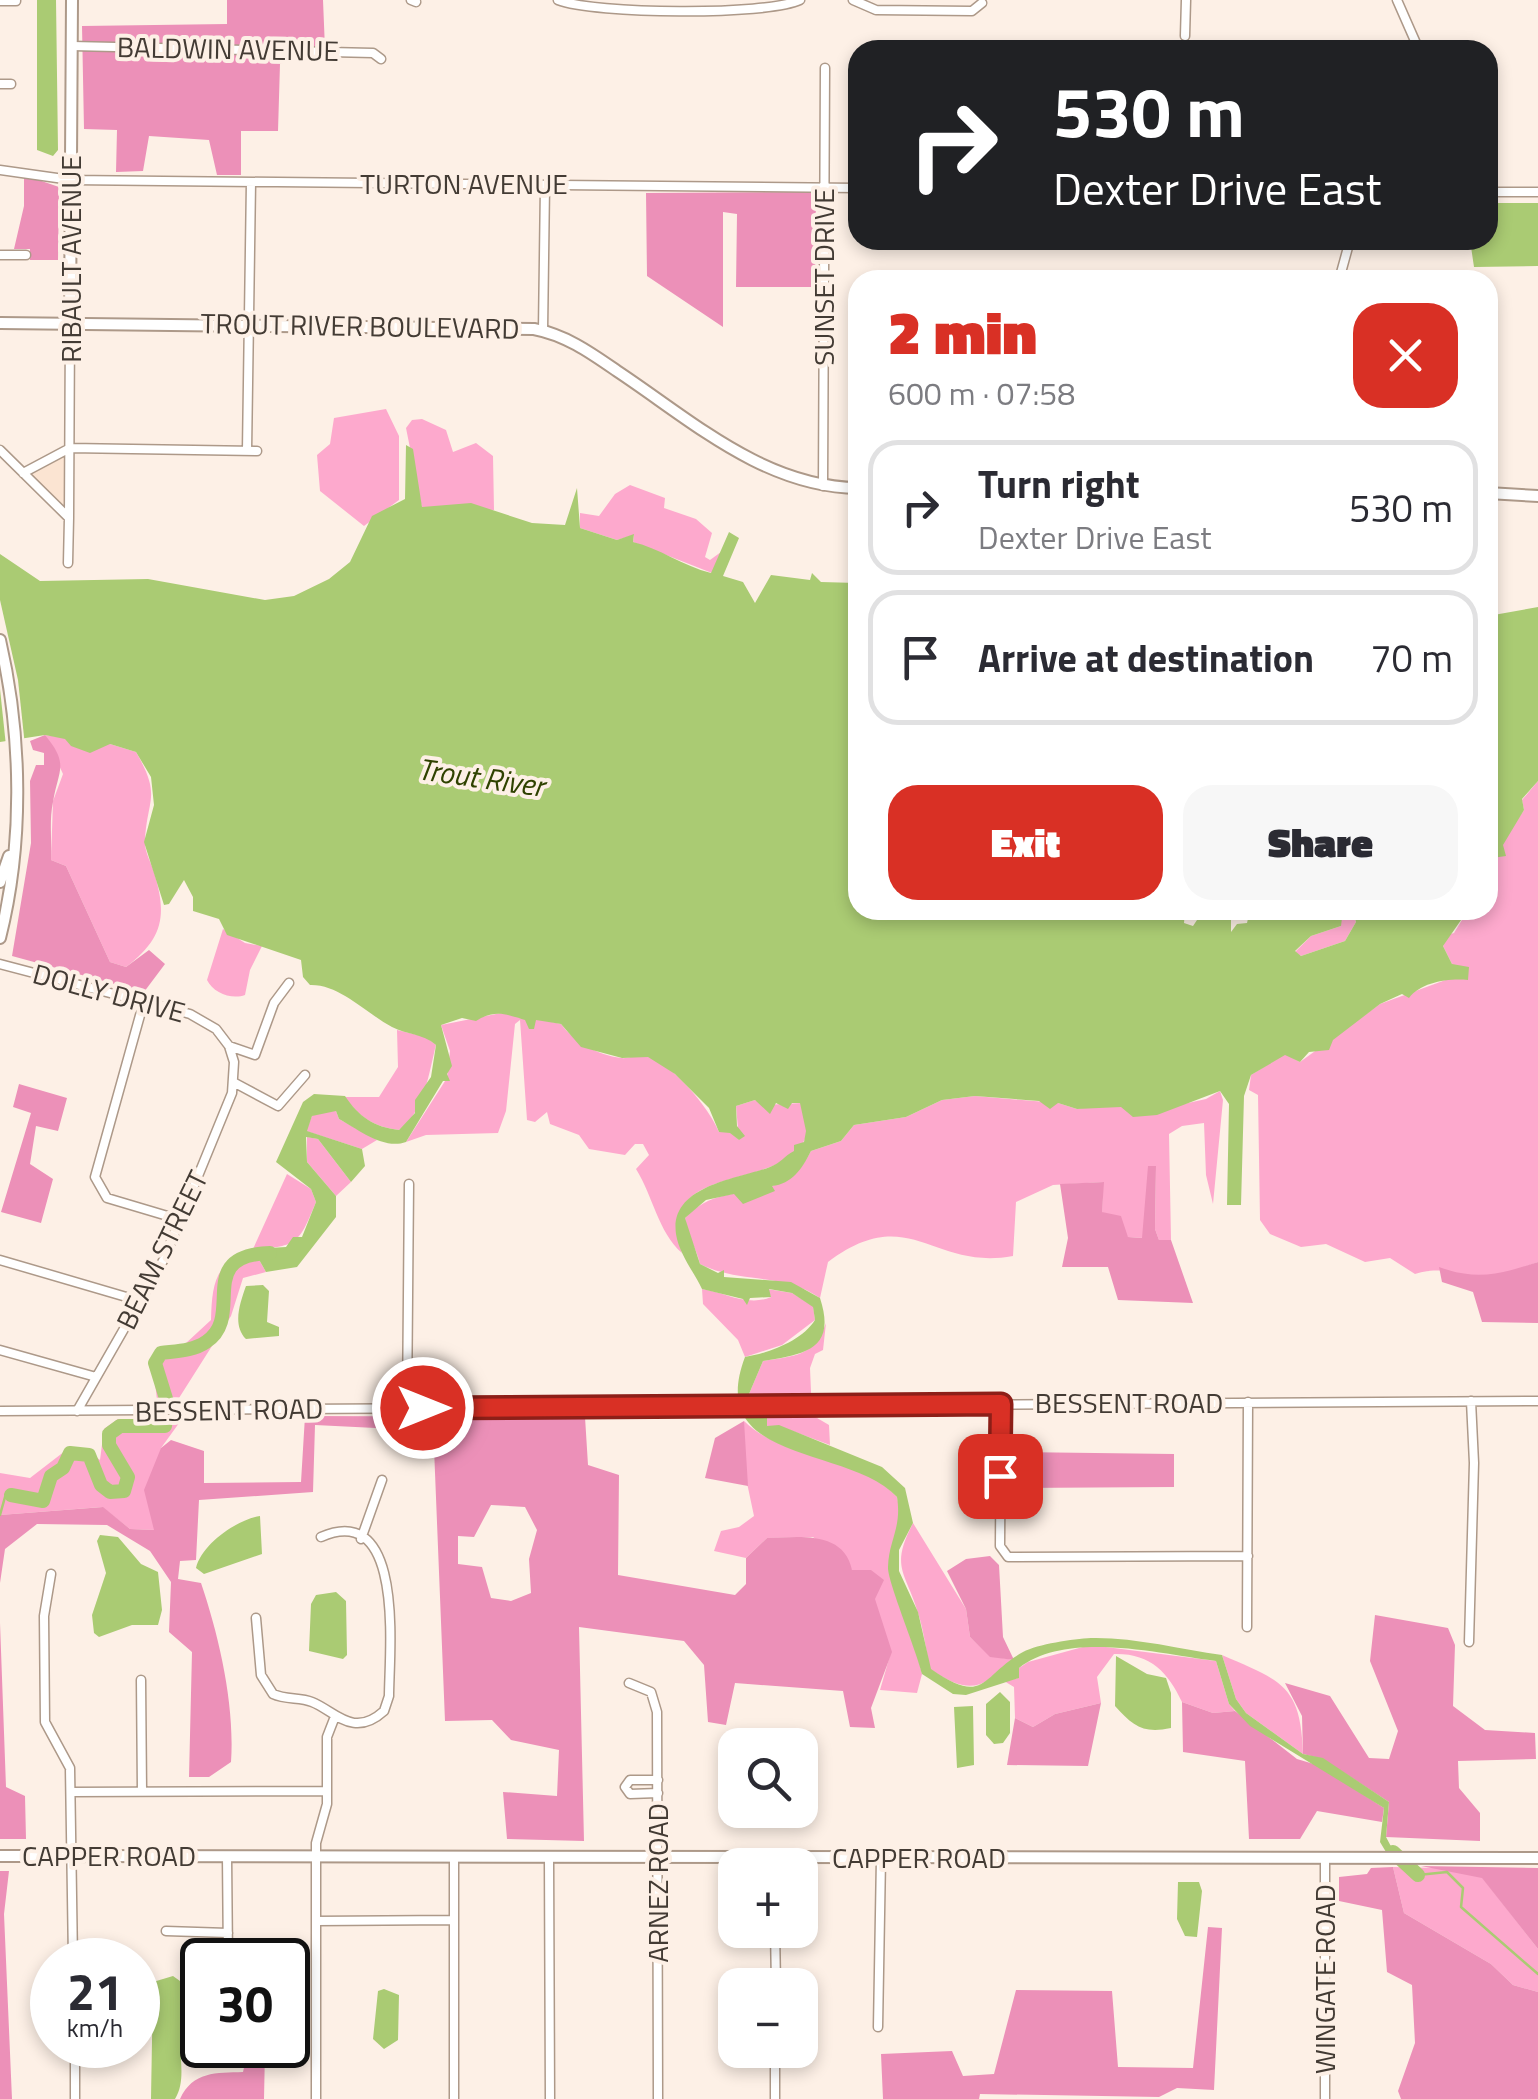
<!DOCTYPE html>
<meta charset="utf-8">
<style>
body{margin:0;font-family:"Titillium Web",sans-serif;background:#f7f7f7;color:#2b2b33;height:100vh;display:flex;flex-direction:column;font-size:38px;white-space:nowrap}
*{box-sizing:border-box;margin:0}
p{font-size:32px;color:#7c7c81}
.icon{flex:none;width:55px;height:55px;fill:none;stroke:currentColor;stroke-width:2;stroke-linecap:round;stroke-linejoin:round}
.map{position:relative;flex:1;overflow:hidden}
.details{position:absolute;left:848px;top:270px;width:650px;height:650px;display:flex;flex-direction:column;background:#fff;border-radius:30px;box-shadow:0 5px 15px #0003}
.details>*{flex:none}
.hud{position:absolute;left:848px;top:40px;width:650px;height:210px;border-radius:30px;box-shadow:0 5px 15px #0003;background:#202124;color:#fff;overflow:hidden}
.fabs{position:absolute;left:718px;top:1728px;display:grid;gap:20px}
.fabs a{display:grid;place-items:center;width:100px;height:100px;border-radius:20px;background:#fff;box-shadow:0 5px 15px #0003;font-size:50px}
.speed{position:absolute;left:30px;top:1938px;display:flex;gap:20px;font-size:50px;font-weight:700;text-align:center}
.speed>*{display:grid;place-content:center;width:130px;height:130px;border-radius:50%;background:#fff;box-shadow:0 5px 15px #0003;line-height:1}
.speed small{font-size:25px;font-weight:400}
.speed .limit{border:5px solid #111;border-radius:15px;background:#fff;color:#111}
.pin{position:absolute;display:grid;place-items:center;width:85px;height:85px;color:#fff;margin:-42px;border-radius:20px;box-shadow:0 5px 15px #0006}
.me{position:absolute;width:110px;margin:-55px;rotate:90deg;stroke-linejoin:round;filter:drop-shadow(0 0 8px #0008)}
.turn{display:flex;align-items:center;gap:35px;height:210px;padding:0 40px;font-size:45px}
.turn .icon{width:130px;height:130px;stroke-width:2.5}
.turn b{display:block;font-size:70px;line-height:85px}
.round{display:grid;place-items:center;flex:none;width:105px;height:105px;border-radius:30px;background:#f7f7f7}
.summary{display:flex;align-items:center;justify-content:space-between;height:170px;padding:0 40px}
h1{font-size:60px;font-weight:800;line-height:75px;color:#d93025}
.action{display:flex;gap:20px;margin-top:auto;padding:20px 40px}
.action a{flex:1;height:115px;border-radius:30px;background:#d93025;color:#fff;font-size:40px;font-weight:800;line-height:115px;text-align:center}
.action a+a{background:#f7f7f7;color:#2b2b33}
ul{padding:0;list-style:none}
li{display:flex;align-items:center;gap:30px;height:135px;margin:0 20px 15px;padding:0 20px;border:5px solid #e1e1e2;border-radius:30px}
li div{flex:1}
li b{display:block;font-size:38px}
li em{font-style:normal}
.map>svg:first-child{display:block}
.built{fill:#fbe4d2}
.green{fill:#fda9cd}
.forest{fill:#ec90b8;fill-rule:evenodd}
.water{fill:#aacb73;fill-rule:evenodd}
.pier{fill:#fdf0e6}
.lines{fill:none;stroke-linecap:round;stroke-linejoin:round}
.stream{stroke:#aacb73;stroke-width:2.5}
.river{stroke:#aacb73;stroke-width:14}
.street-casing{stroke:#ad9989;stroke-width:11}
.secondary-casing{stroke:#ad9989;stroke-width:14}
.street{stroke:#fff;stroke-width:8}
.secondary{stroke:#fff;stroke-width:10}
.route-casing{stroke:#8d1f18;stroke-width:25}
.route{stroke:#d93025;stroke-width:18}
.labels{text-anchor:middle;stroke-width:8;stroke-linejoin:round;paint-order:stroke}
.street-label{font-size:28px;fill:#433b34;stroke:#fdf0e6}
.water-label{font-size:30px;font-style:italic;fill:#2f4200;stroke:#fdf0e6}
</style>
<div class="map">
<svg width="1538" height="2099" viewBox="0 0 1538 2099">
<rect width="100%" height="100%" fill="#fdf0e6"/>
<path class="built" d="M64 455 67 460 65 509 30 473Z"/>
<path class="green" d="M386 409 399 436V500L364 526 320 491 317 455 330 444 334 418Z
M422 419 446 430 453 452 476 443 493 456 494 510 422 508 406 428 412 420Z
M630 485 665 498 664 508 696 519 712 533 705 557 710 560 721 552 712 573 633 542 634 535 617 540 580 528V513L599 516 615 494Z
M45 735 110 744 136 752C162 797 147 798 145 841 144 850 151 863 154 872 167 915 164 938 126 967L110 962 66 866 51 860 53 801 63 774Z
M1538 781V1262C1523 1267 1507 1274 1492 1277 1459 1282 1452 1263 1415 1274L1390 1258 1365 1262 1326 1244 1301 1247 1270 1234 1260 1220 1258 1095 1249 1090 1251 1075 1285 1054 1300 1062 1380 1004 1451 978 1452 964 1443 946 1447 935 1454 933 1468 910H1488L1492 857 1524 810 1522 800Z
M1353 915 1356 922 1345 941 1301 956 1295 952 1311 936 1341 926V918Z
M223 929 245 943 262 946 250 970 245 995C232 1000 213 993 207 980Z
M506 1012 561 1024C574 1042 598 1055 621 1058 629 1059 637 1054 645 1056 672 1062 709 1108 719 1132H730L739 1140 736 1106 755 1100 764 1105 801 1103C803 1114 810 1131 804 1141 776 1193 653 1160 682 1253 658 1232 653 1196 636 1169L649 1155 643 1144H635L625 1155 589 1149 579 1135 550 1124 547 1112 535 1122 527 1120 520 1020 515 1024 506 1111 498 1133 426 1135 406 1142 447 1078 450 1051 441 1025Z
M397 1030 426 1037 436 1045C429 1071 425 1112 399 1130 374 1127 359 1117 345 1097H379L398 1067Z
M1220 1091 1223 1100 1213 1204 1206 1175 1204 1123 1182 1126 1169 1134 1171 1240H1159L1155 1229 1156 1167 1149 1166 1143 1238 1128 1237 1102 1212 1103 1182 1053 1185 1016 1202 1013 1256C931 1271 910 1201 828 1262L820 1298C783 1272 739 1284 700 1264 696 1247 687 1235 685 1218 725 1174 780 1212 811 1151L841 1141 854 1125 906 1117 942 1100 975 1096 1058 1103 1077 1109 1100 1105 1161 1109 1206 1099Z
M321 1110 336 1111 339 1119 377 1140 362 1149 306 1131 312 1116Z
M307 1137 318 1139 351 1182 336 1196 307 1162Z
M287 1174 311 1189 316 1202C299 1243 298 1247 253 1249L266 1272 243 1278 231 1316 179 1398 182 1419 161 1448 155 1530 130 1529 102 1507 0 1515V1473L30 1478 65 1451 85 1448 100 1460 104 1429 118 1419 154 1421 157 1400 152 1356 160 1348 185 1344 211 1320C212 1283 215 1262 253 1249Z
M702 1289C723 1292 748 1307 771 1297L767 1289 792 1293 813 1306 815 1320 782 1345 745 1357 738 1340 703 1304Z
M826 1323 823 1350 815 1354 810 1368 812 1415 829 1425 830 1445 779 1426H767L749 1394 763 1361C795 1356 815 1356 826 1323Z
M744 1421C786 1462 858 1454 897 1497L901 1517 891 1549 922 1674 917 1693 880 1690 891 1652 874 1599 852 1570 813 1537 767 1538 746 1558 714 1551 721 1531 739 1527 754 1516 743 1464Z
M913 1523 966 1609 970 1637 990 1656 1014 1660C981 1690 969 1695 930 1669 926 1651 924 1631 918 1613 905 1570 890 1568 913 1523Z
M1090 1645 1216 1661 1229 1704 1235 1711 1213 1713 1182 1702C1168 1672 1150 1653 1114 1654L1097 1677 1101 1703 1055 1714 1033 1727 1015 1718 1014 1687 1004 1681 1019 1678V1668L1028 1662Z
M1222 1655C1281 1681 1301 1684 1303 1754L1246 1713 1236 1699Z
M1393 1867 1440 1868 1482 1877 1538 1949V1992L1513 1985 1491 1964 1404 1913Z"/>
<path class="forest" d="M227 0H323L325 49 280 64 278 131H241V175H217L209 140 149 136 143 171 116 172 117 130 84 129 82 26 227 24Z
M24 175 59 187 58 260H30V249H14L24 206Z
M816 192 815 287H736L737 214 723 212V327L647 276 646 193Z
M45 735C70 765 58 770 53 802 49 821 52 841 51 860L66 866 110 962 126 967 149 950 165 964 144 992 12 956 31 843 30 781 36 765H44V753L33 750 30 741Z
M19 1084 67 1098 58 1131 36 1126 30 1164 53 1179 41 1223 1 1212 31 1113 13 1107Z
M1148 1166H1156L1155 1229 1159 1240H1171L1193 1303 1118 1300 1108 1267H1062L1068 1238 1060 1184 1104 1182 1102 1212 1121 1216 1128 1237 1142 1238Z
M1538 1262V1323L1482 1322 1473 1292 1442 1282 1439 1267C1477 1281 1501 1274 1538 1262Z
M305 1416 585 1417 588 1465 619 1475 618 1575 735 1595 746 1584V1558L767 1538C798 1537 844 1530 852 1570H871L884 1580 875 1599 892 1652 871 1708 875 1728 850 1727 843 1691 735 1683 726 1725 708 1722 704 1665 684 1641 579 1627 584 1841 507 1839 503 1792 557 1796 559 1750 511 1740 492 1720 445 1721 434 1448 416 1430 315 1425 313 1492 199 1500 196 1560 180 1561 178 1579 201 1583C219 1636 235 1705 231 1762L209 1777H189L192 1652 169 1632 171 1582 150 1551 107 1525 37 1524 5 1549 0 1583V1515L103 1507 130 1529 154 1530 144 1490 161 1448 171 1440 204 1451V1483L301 1482ZM491 1505 525 1507 537 1530 529 1559 531 1593 511 1601 491 1598 482 1567 458 1564V1536L474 1537Z
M744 1421 748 1486 705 1478 715 1438Z
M1013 1452 1174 1454V1487L1015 1488Z
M990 1556 999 1565 1003 1637 1014 1660 990 1657 970 1637 966 1609 947 1571 966 1559Z
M1375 1615 1448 1628 1455 1645 1453 1706 1485 1730 1535 1733 1536 1759 1458 1761 1459 1788 1480 1813V1841L1386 1837 1389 1802 1323 1759 1303 1754 1302 1716 1285 1683 1330 1696 1369 1758 1389 1759 1398 1731 1370 1661Z
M0 1623 6 1787 25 1796 26 1839H0Z
M1182 1702 1213 1713 1235 1711 1297 1759 1317 1765 1384 1808 1382 1822 1317 1811 1300 1839H1249L1245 1761 1183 1752Z
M1101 1703 1088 1766 1007 1765 1015 1718 1033 1727 1055 1714Z
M1421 1866 1538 1868V1949L1482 1878Z
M1393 1867 1404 1913 1491 1964 1513 1985 1538 1992V2099H1401L1398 2091 1415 2043 1412 1985 1387 1972 1382 1910 1339 1901V1877L1367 1874 1371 1868Z
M0 1871H9L4 1914 12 2099H0Z
M1208 1927 1222 1928 1214 2090 1177 2088 1159 2097 980 2094 979 2099H883L881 2054 952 2051 963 2076 994 2074 1016 1990 1112 1991 1118 2067 1193 2068Z
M248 2050H265L264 2099H180C193 2071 216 2073 243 2072Z"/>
<path class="water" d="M37 0H56L58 150 53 156 37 150Z
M1488 203H1538V266L1474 267 1470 240H1488Z
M406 445 413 449 422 507 471 503 532 523 565 525 577 488 580 528 617 540 634 534 633 542C659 548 683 566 711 573L729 532 739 538 723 576 743 582 755 603 771 575 810 580 812 573 821 582 857 583 858 910H1185L1184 923 1193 926 1197 920 1187 910H1214L1212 917 1220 912 1231 917V932L1237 924 1247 923 1250 910H1306L1310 917 1322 910H1400L1401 914 1468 910 1443 946 1452 964 1469 967 1468 980C1449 978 1421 982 1409 998L1402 994 1380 1004 1333 1040 1329 1050 1309 1052 1300 1062 1285 1055 1251 1075 1244 1096 1241 1205H1227L1229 1104 1220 1091 1157 1115 1133 1117 1121 1107 1077 1109 1058 1103 1050 1109 1039 1101 975 1096 942 1100 906 1117 854 1125 841 1141 811 1151C802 1169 792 1184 772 1186L775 1191 743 1204 734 1194 706 1200 685 1218 700 1264 718 1273 724 1270V1277L791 1282 820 1298C837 1350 804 1354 763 1361L749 1394 767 1416V1426L779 1425 882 1467 905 1488 913 1523 899 1550V1571L918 1612 931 1669C986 1707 980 1676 1023 1652 1038 1644 1073 1639 1091 1638 1133 1637 1180 1649 1222 1655L1236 1699 1246 1713 1303 1754 1323 1758 1389 1802 1386 1837 1394 1852H1386L1380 1842 1384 1808 1250 1726 1229 1704 1216 1661C1159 1654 1068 1630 1019 1668V1678L966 1695 953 1694 922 1674C917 1652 887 1580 888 1567 889 1539 902 1528 897 1497 849 1445 704 1465 745 1357 769 1353 802 1341 815 1320L813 1307 792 1293 769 1289 771 1297 750 1298 747 1305 743 1299 702 1289C694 1272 679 1254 676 1234 669 1185 739 1179 770 1167 781 1163 784 1156 794 1151V1145L804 1142 806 1131 800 1103H792L788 1109 776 1103 770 1114 755 1100 736 1106 737 1126 745 1136 739 1140 730 1133 719 1132 709 1108 675 1074 648 1057 622 1058 581 1047 561 1024 536 1020 534 1029H529L525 1020C506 1014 495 1009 476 1021L462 1018 441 1025 452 1066 447 1074 450 1081H443L406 1142C384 1150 359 1130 339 1119L336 1111 312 1116 307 1131 362 1149 365 1166 351 1182 318 1139 306 1137 307 1162 336 1196V1217L297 1267 266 1272 253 1249 286 1247 293 1237H302L316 1202 311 1189 276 1162 303 1102 314 1094 345 1096C359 1117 374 1127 399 1130L415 1113V1100L431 1077 436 1045C422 1033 407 1035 392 1027 367 1014 340 984 310 985L303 977 301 960 227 935 219 919 193 911V897L184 880 169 904 164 905 144 842 154 805 151 777 136 752 110 744 90 753 71 746 65 739 45 735 0 742V554L40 581 148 579 265 600 294 596 329 579 350 562 372 516 405 499ZM1354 916 1356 922 1345 941 1301 956 1295 951 1311 936 1341 926 1342 918Z
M1538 607V781L1522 799 1524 810 1503 845 1506 856 1492 858 1488 880V827L1492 820 1489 817 1488 823V616Z
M263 1285 269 1291 267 1322 279 1327V1336L246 1339C232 1325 240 1303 246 1286Z
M260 1516 262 1554 204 1574 196 1568C202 1544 236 1520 260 1516Z
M100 1535 118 1537 141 1564 158 1572 162 1610 158 1625H132L99 1637 94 1633 92 1615 106 1573 97 1541Z
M336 1592 346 1601 347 1655 343 1659 309 1651 311 1604 316 1595Z
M1116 1656 1147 1674 1166 1678 1171 1693V1728C1143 1734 1133 1726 1115 1706Z
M1000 1692 1010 1702V1733L1003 1743 994 1744 986 1735V1704Z
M973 1706 974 1765 957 1768 954 1707Z
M1178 1882H1199L1202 1891 1197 1937 1185 1936 1177 1919Z
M173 1976 187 1986C187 2004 182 2018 181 2034 178 2056 187 2079 175 2099H151L153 1982Z
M384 1989 399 1995 398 2040 384 2049 373 2039 378 1991Z"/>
<path class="pier" d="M0 600 18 680 25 746H6L0 689Z"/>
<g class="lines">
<path class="stream" d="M0 1515 5 1497 11 1495
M1418 1875 1447 1872 1463 1888 1461 1907 1538 1974"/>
<path class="river" d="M11 1495 43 1501 51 1476 63 1468 70 1453 89 1455 101 1485 110 1492 124 1491 128 1477 109 1445V1434L120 1426H165L168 1405 155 1363 161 1353C176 1351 193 1351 206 1342 246 1316 193 1255 270 1253
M1393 1852 1418 1875"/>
<defs>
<path id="street" d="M411 0 416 2
M558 0C594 14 766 16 800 0
M853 0 876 10 972 11 982 3
M1397 0 1419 50
M0 1H16
M1185 36 1186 0
M72 46 373 53 381 59
M0 84H11
M0 170 71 180 858 188
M1488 192H1538
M0 255H26
M1339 280 1350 240
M543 331 545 185
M0 450 69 518 68 563
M247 451 251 182
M23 473 70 448 257 451
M823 486 825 68
M69 518 70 323
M0 964 190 1014 216 1029 229 1046 234 1062 232 1093 164 1259 77 1411
M144 1001 95 1177 107 1198 181 1220
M229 1046 255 1055 274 1003 289 983
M235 1083 278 1106 305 1075
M0 1260 140 1301
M0 1350 96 1377
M1001 1404 1000 1546 1008 1557 1248 1556
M407 1408 409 1184
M0 1411 1538 1401
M361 1539 382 1480
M51 1574 44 1616 45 1722 70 1768 73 1960
M256 1618 261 1675 273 1694C286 1700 300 1697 312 1702 335 1711 353 1739 384 1711L389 1696C389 1654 406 1500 321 1537
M1247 1627 1248 1402
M1469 1642 1474 1463 1471 1401
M141 1680 142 1791
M629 1683 651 1692 657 1712 658 2099
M658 1780H630L625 1787 630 1794 658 1793
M71 1792 327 1791
M227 1856 228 1960
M549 1858 550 2099
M316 1921 454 1920
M775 1930 776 1985
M166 1931 228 1933
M878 2027 881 1858
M75 2045V2099
M228 2055V2045
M316 2099V1843L327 1804V1737L334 1719
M454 2099V1856
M775 2099V2050
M1325 2099V1859"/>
<path id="secondary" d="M0 323 534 329C566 335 591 353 617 371 691 420 764 487 858 488
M70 323 72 0
M1488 493 1538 496
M0 640C22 735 24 843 0 938
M0 882 9 856
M0 1856 1538 1858"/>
</defs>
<use href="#street" class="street-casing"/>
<use href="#secondary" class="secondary-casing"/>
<use href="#street" class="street"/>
<use href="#secondary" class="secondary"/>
</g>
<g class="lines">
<defs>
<path id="route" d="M423 1408 1001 1404 1000 1476"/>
</defs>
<use href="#route" class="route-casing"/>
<use href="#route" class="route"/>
</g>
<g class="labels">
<g class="street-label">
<text transform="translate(228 49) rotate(1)" y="10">BALDWIN AVENUE</text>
<text x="464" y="194">TURTON AVENUE</text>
<text transform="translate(71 259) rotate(-90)" y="10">RIBAULT AVENUE</text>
<text transform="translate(824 277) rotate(-90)" y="10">SUNSET DRIVE</text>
<text transform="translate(360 326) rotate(1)" y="10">TROUT RIVER BOULEVARD</text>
<text transform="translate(109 993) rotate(15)" y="10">DOLLY DRIVE</text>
<text transform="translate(162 1250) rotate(-64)" y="10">BEAM STREET</text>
<text x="1129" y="1413">BESSENT ROAD</text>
<text transform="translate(229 1410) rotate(-1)" y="10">BESSENT ROAD</text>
<text x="109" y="1866">CAPPER ROAD</text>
<text x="919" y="1868">CAPPER ROAD</text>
<text transform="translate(658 1883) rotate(-90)" y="10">ARNEZ ROAD</text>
<text transform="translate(1325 1979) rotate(-90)" y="10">WINGATE ROAD</text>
</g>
<g class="water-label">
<text transform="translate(481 778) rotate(8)" y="10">Trout River</text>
</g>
</g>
</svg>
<div class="fabs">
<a><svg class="icon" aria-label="search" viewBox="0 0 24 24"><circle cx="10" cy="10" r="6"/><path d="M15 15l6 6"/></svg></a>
<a>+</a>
<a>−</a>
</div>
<div class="speed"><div>21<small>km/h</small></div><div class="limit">30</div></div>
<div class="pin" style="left:1000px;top:1476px;background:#d93025"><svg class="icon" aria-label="arrive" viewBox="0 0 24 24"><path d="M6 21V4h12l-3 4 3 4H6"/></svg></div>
<svg class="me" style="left:423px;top:1408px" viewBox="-20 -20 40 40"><circle r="17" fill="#d93025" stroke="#fff" stroke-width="3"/><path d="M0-11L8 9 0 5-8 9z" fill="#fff"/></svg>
<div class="hud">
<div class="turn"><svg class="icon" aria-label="right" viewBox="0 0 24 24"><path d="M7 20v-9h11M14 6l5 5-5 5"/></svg><div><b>530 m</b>Dexter Drive East</div></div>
</div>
<section class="details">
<div class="summary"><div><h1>2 min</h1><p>600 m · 07:58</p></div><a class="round" style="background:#d93025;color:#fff"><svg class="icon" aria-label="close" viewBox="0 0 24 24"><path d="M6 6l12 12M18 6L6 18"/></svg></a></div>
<ul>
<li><svg class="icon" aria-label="right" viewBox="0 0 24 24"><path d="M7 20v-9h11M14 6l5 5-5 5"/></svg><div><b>Turn right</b><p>Dexter Drive East</p></div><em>530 m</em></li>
<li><svg class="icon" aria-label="arrive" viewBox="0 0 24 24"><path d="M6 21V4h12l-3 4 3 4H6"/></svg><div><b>Arrive at destination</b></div><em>70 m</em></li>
</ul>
<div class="action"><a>Exit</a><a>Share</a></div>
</section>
</div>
